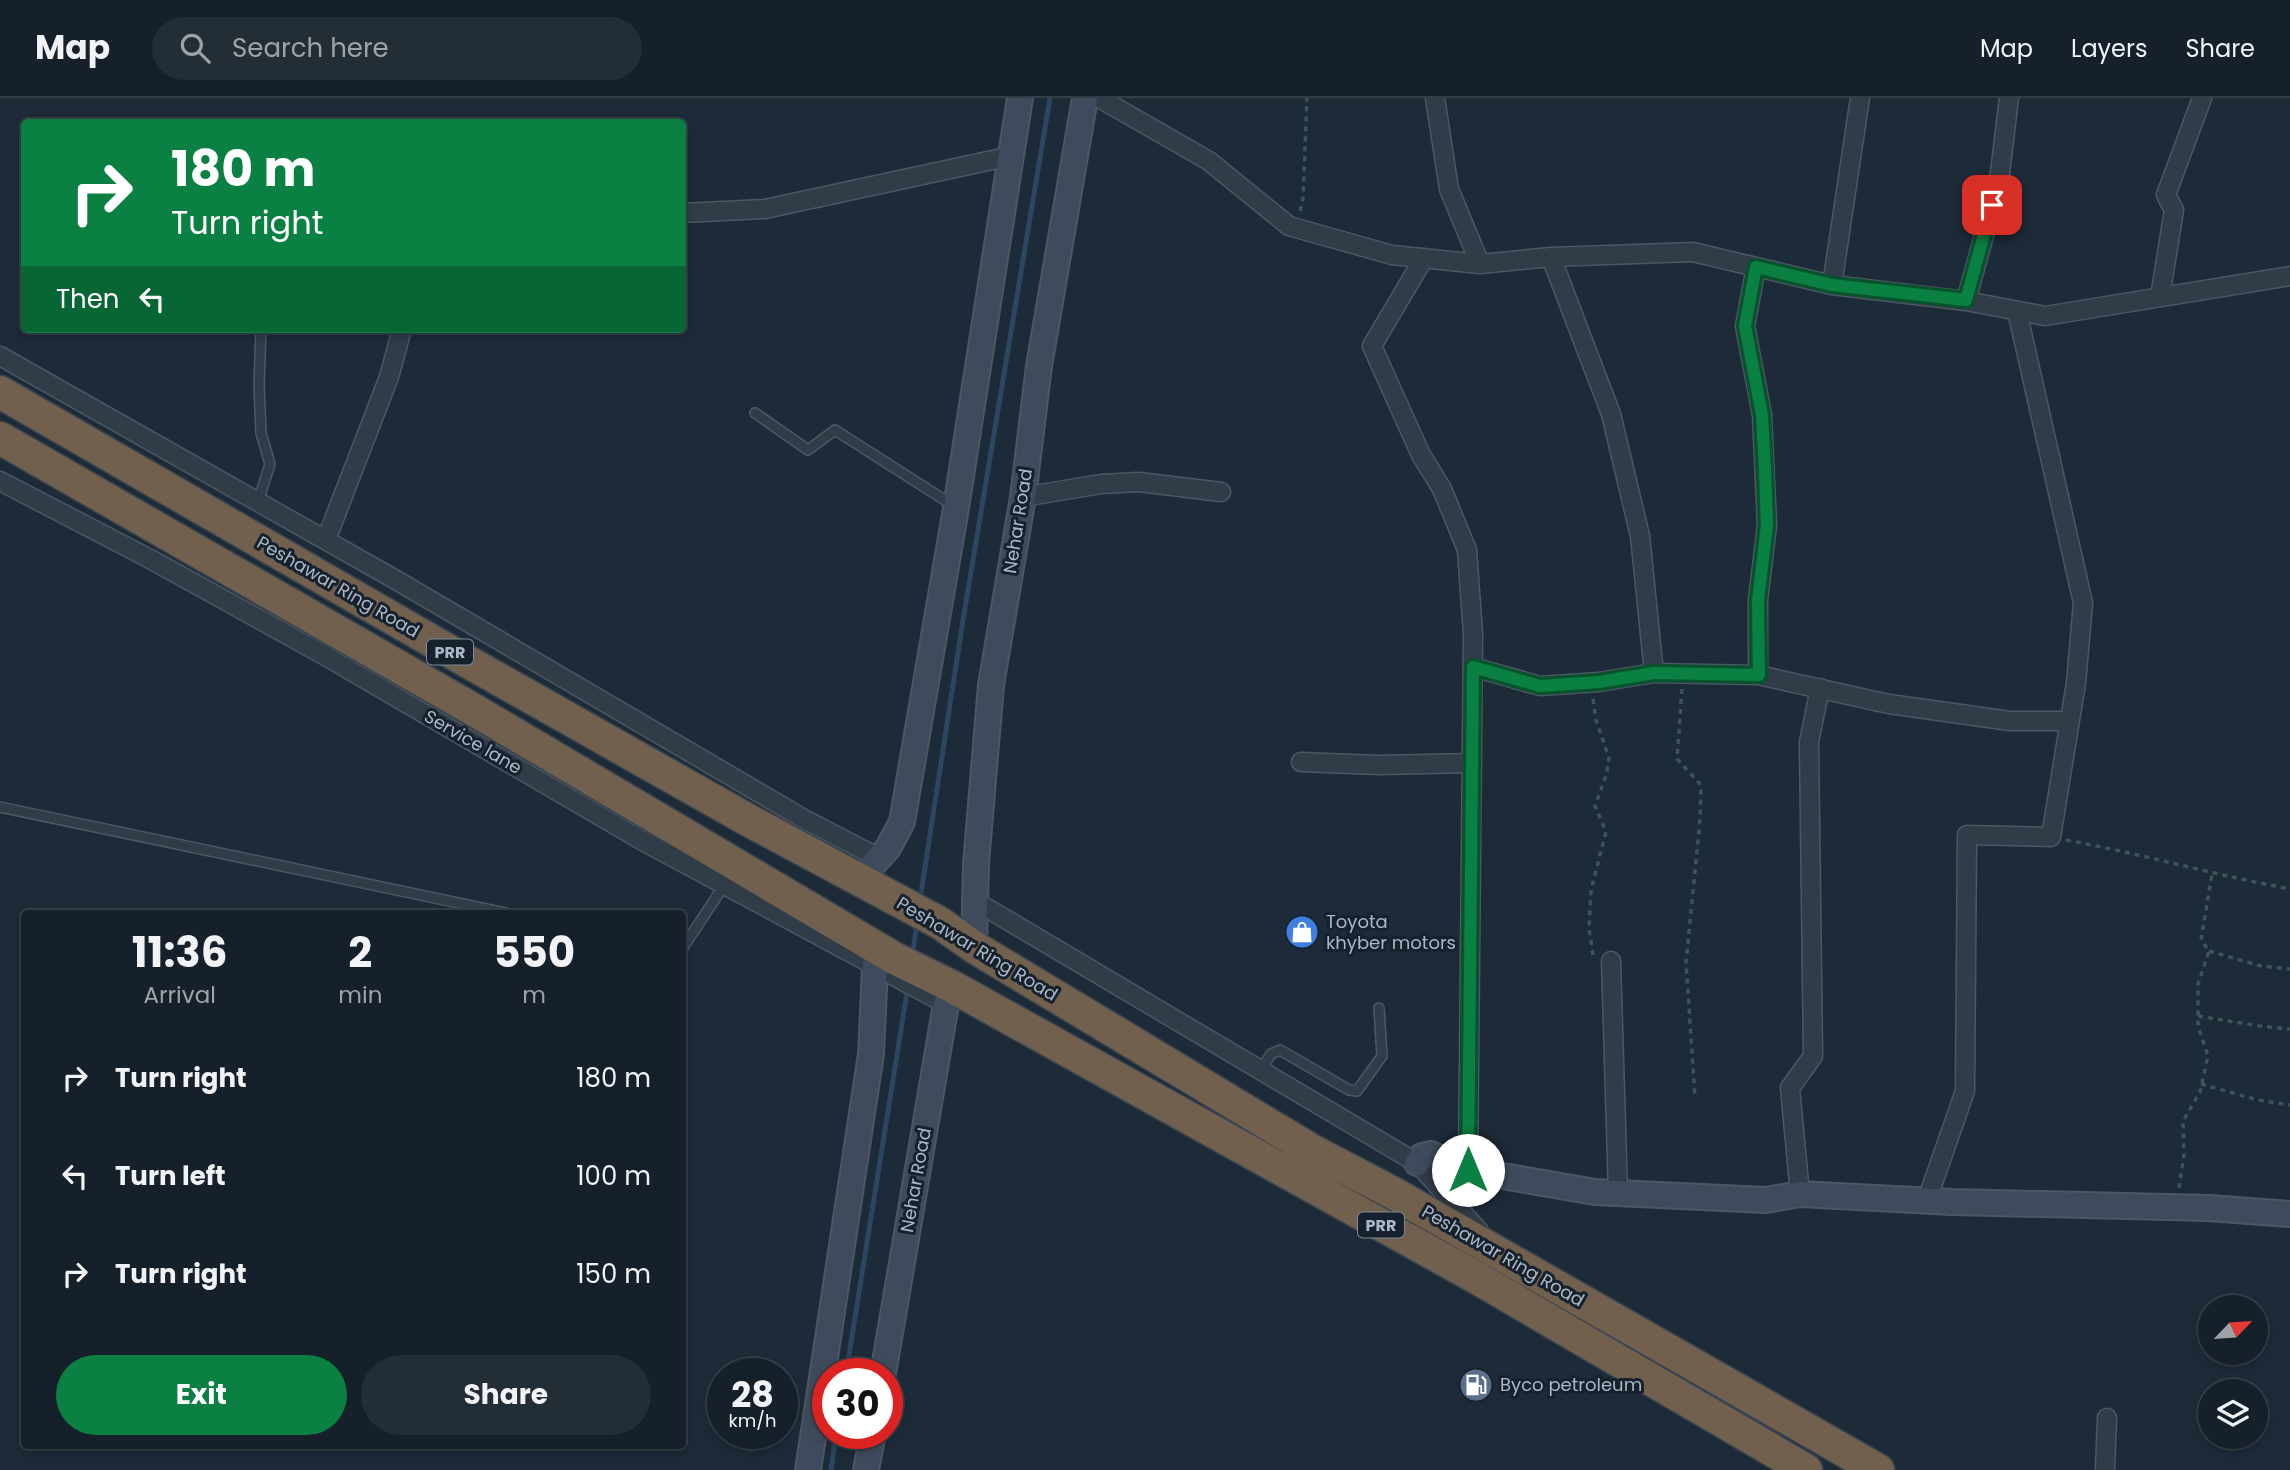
<!DOCTYPE html>
<style>
body{margin:0;font-family:Poppins,sans-serif;background:#232d36;color:#f1f3f6;height:100vh;display:flex;flex-direction:column;font-size:26px;white-space:nowrap}
*{box-sizing:border-box;margin:0}
p{font-size:23px;color:#9ea3a8}
.icon{flex:none;width:38px;height:38px;fill:none;stroke:currentColor;stroke-width:2;stroke-linecap:round;stroke-linejoin:round}
.map{position:relative;flex:1;overflow:hidden}
.side{position:absolute;left:21px;top:812px;width:665px;height:539px;display:flex;flex-direction:column;background:#16202a;border-radius:7px;box-shadow:0 4px 10px #0003,0 0 0 2px #353e47}
.side>*{flex:none}
.banner{position:absolute;left:21px;top:21px;width:665px;height:214px;border-radius:7px;box-shadow:0 4px 10px #0003,0 0 0 2px #353e47;background:#0b8043;color:#fff;overflow:hidden}
.needle{width:46px;rotate:65deg}
.fabs{position:absolute;left:2198px;top:1197px;display:grid;gap:14px}
.fabs a{display:grid;place-items:center;width:70px;height:70px;border-radius:50%;background:#16202a;box-shadow:0 4px 10px #0003,0 0 0 2px #353e47;font-size:35px}
.speed{position:absolute;left:707px;top:1260px;display:flex;gap:14px;font-size:35px;font-weight:700;text-align:center}
.speed>*{display:grid;place-content:center;width:91px;height:91px;border-radius:50%;background:#16202a;box-shadow:0 4px 10px #0003,0 0 0 2px #353e47;line-height:1}
.speed small{font-size:18px;font-weight:400}
.speed .limit{border:10px solid #d22;background:#fff;color:#111}
.pin{position:absolute;display:grid;place-items:center;width:60px;height:60px;color:#fff;margin:-30px;border-radius:14px;box-shadow:0 4px 10px #0006}
.me{position:absolute;width:77px;margin:-38px;rotate:0deg;stroke-linejoin:round;filter:drop-shadow(0 0 5px #0008)}
.turn{display:flex;align-items:center;gap:24px;height:147px;padding:0 35px;font-size:32px}
.turn .icon{width:91px;height:91px;stroke-width:2.5}
.turn b{display:block;font-size:49px;line-height:60px}
.then{display:flex;align-items:center;height:66px;padding:0 35px;background:#0003;gap:14px;font-size:26px}
.eta{display:flex;justify-content:space-evenly;align-items:center;height:119px;text-align:center}
.eta b{font-size:42px;font-weight:700;line-height:49px}
.primary-button{display:flex;gap:14px;margin-top:auto;padding:14px 35px}
.primary-button a{flex:1;height:80px;border-radius:42px;background:#0b8043;color:#fff;font-size:28px;font-weight:700;line-height:80px;text-align:center}
.primary-button a+a{background:#232d36;color:#f1f3f6}
ul{padding:0;list-style:none}
li{display:flex;align-items:center;gap:21px;height:98px;padding:0 35px}
li div{flex:1}
li b{display:block;font-size:26px}
li em{font-style:normal}
header{display:flex;align-items:center;gap:42px;box-sizing:border-box;height:98px;padding:0 35px;background:#16202a;border-bottom:2px solid #353e47}
header strong{font-size:33px}
nav{display:flex;gap:38px;margin-inline-start:auto;font-size:24px}
.search{width:490px;height:63px;background:#232d36;display:flex;align-items:center;gap:18px;box-sizing:border-box;padding:0 24px;border-radius:38px;color:#9ea3a8;font-size:26px}
.map>svg:first-child{display:block}
.lines{fill:none;stroke-linecap:round;stroke-linejoin:round}
.stream{stroke:#2d455f;stroke-width:5}
.lane-casing{stroke:#4c5764;stroke-width:12}
.street-casing{stroke:#4c5764;stroke-width:21}
.secondary-casing{stroke:#4c5764;stroke-width:28}
.highway-casing{stroke:#394450;stroke-width:35}
.path{stroke:#3d5557;stroke-width:3.5;stroke-dasharray:5 5;stroke-linecap:butt}
.lane{stroke:#313c49;stroke-width:9}
.street{stroke:#313c49;stroke-width:18}
.secondary{stroke:#3f4b5c;stroke-width:24}
.highway{stroke:#70604d;stroke-width:32}
.route-casing{stroke:#07532c;stroke-width:18}
.route{stroke:#0b8043;stroke-width:12}
.labels{text-anchor:middle;stroke-width:6;stroke-linejoin:round;paint-order:stroke}
.shield{fill:#17212d;stroke:#7f8a98;stroke-width:2}
.shield-label{font-size:16px;font-weight:bold;fill:#abb7c6}
.street-label{font-size:18px;fill:#abb7c6;stroke:#17212d}
.poi-label{font-size:18px;fill:#abb7c6;stroke:#17212d;text-anchor:start}
</style>
<header>
<strong>Map</strong>
<div class="search"><svg class="icon" aria-label="search" viewBox="0 0 24 24"><circle cx="10" cy="10" r="6"/><path d="M15 15l6 6"/></svg>Search here</div>
<nav><a>Map</a><a>Layers</a><a>Share</a></nav>
</header>
<div class="map">
<svg width="2290" height="1372" viewBox="0 0 2290 1372">
<rect width="100%" height="100%" fill="#1d2a38"/>
<g class="lines">
<path class="stream" d="M920 802 962 528 1050 0
M912 858 917 826
M846 1276 908 888
M831 1372 836 1335"/>
<defs>
<path id="lane" d="M755 315 808 352 835 332 954 408
M258 404 270 366 261 335 259 287 261 231
M0 709 511 816
M682 851 725 786
M1261 972 1271 956 1280 952 1349 992 1357 993 1382 958 1379 910"/>
<path id="street" d="M1099 0 1209 63 1289 128 1392 157 1480 166 1551 159 1693 154 1832 187 1966 203 2045 218 2290 178
M1435 0 1449 91 1480 166
M682 115 765 111 1011 58
M1551 159 1611 316 1640 438 1654 575
M1424 160 1372 248 1421 357 1442 391 1467 452 1473 536 1468 1072
M1756 169 1745 228 1762 317 1767 427 1758 502V577L1889 606 2010 623H2069
M1832 187 1860 0
M2160 199 2174 112 2166 97 2202 0
M1966 203 1999 83 2009 0
M0 258 396 482 804 721 879 760
M0 383 152 462 322 556 641 742 946 906
M1023 399 1101 386 1139 384 1221 394
M326 442 389 279 402 231
M1473 569 1540 588 1599 584 1654 575 1758 577
M1301 664 1379 667 1472 665
M975 803 1417 1065 1479 1133
M1611 863 1618 1095
M1800 1096 1790 990 1813 958 1809 644 1820 590
M1927 1102 1965 993 1967 737 2051 739 2076 585 2083 505 2017 213
M2105 1372 2107 1320"/>
<path id="secondary" d="M859 782 888 750 902 724 955 416 1020 0
M974 849 976 766 991 587 1023 399 1039 268 1085 0
M1417 1065 1422 1058 1431 1056 1468 1072 1595 1094 1766 1102 1800 1096 1952 1104 2209 1110 2290 1116
M883 1276 946 906 953 889
M808 1372 871 956 876 848
M866 1372 873 1335"/>
<path id="highway" d="M0 294 470 565 748 722 940 825 974 849 1313 1053 1395 1096 1878 1372
M0 340 474 612 894 860 953 889 1477 1180 1806 1372"/>
</defs>
<use href="#lane" class="lane-casing"/>
<use href="#street" class="street-casing"/>
<use href="#secondary" class="secondary-casing"/>
<use href="#highway" class="highway-casing"/>
<path class="path" d="M1300 113 1303 101 1307 0
M1682 591 1677 661 1701 687 1700 722 1686 865 1695 1000
M1593 601 1596 622 1609 660 1606 678 1595 708 1606 734 1591 792 1589 830 1593 857
M2066 742C2142 756 2215 777 2290 791
M2209 853 2261 868 2290 871
M2198 918 2259 928 2290 931
M2201 986 2258 1002 2290 1007
M2179 1090 2184 1057 2183 1023 2200 994 2208 958 2198 928V886L2209 853 2201 842 2212 776"/>
<use href="#lane" class="lane"/>
<use href="#street" class="street"/>
<use href="#secondary" class="secondary"/>
<use href="#highway" class="highway"/>
</g>
<g class="lines">
<defs>
<path id="route" d="M1468 1072 1473 569 1540 588 1599 584 1654 575 1759 577 1758 502 1767 427 1765 372 1762 317 1745 228 1756 169 1832 187 1966 202 1992 107"/>
</defs>
<use href="#route" class="route-casing"/>
<use href="#route" class="route"/>
</g>
<defs>
<symbol id="shop-disc" viewBox="-11 -11 22 22"><circle r="9.5" fill="#3f7fe0" stroke="#17212d"/><path d="M-5-2.5h2.3a2.7 3.5 0 0 1 5.4 0H5L5.5 6h-11ZM-1.5-2.5h3a1.5 2.3 0 0 0-3 0Z" fill="#fff"/></symbol>
<symbol id="fuel-disc" viewBox="-11 -11 22 22"><circle r="9.5" fill="#5c6f8a" stroke="#17212d"/><path d="M-5.5-6h7V0h2V4h1.3V-2.5L3-4.5l.8-.8L6-3V5H2.5V1h-1V6h-7ZM-4.2-4.7v3.2H.2V-4.7Z" fill="#fff"/></symbol>
</defs>
<g fill-rule="evenodd">
<use href="#shop-disc" x="1283" y="815" width="38" height="38"/>
<use href="#fuel-disc" x="1457" y="1268" width="38" height="38"/>
</g>
<g class="labels">
<g class="shield">
<rect x="427" y="541.5" width="46" height="25" rx="5"/>
<rect x="1358" y="1114.5" width="46" height="25" rx="5"/>
</g>
<g class="shield-label">
<text x="450" y="560">PRR</text>
<text x="1381" y="1133">PRR</text>
</g>
<g class="street-label">
<text transform="translate(1018 423) rotate(-81)" y="6">Nehar Road</text>
<text transform="translate(338 489) rotate(30)" y="6">Peshawar Ring Road</text>
<text transform="translate(473 644) rotate(30)" y="6">Service lane</text>
<text transform="translate(977 851) rotate(31)" y="6">Peshawar Ring Road</text>
<text transform="translate(916 1082) rotate(-80)" y="6">Nehar Road</text>
<text transform="translate(1503 1158) rotate(30)" y="6">Peshawar Ring Road</text>
</g>
<g class="poi-label">
<text x="1326" y="830">Toyota<tspan x="1326" dy="21">khyber motors</tspan></text>
<text x="1500" y="1293">Byco petroleum</text>
</g>
</g>
</svg>
<div class="fabs">
<a><svg class="needle" viewBox="-14 -14 28 28"><path d="M0-13l5 13h-10z" fill="#e53935"/><path d="M0 13l5-13h-10z" fill="#9ea3a8"/></svg></a>
<a><svg class="icon" aria-label="layers" viewBox="0 0 24 24"><path d="M12 4l9 5-9 5-9-5zM3 14l9 5 9-5"/></svg></a>
</div>
<div class="speed"><div>28<small>km/h</small></div><div class="limit">30</div></div>
<div class="pin" style="left:1992px;top:107px;background:#d93025"><svg class="icon" aria-label="arrive" viewBox="0 0 24 24"><path d="M6 21V4h12l-3 4 3 4H6"/></svg></div>
<svg class="me" style="left:1468px;top:1072px" viewBox="-20 -20 40 40"><circle r="19" fill="#fff"/><path d="M0-13L10 11 0 6-10 11z" fill="#0b8043"/></svg>
<div class="banner">
<div class="turn"><svg class="icon" aria-label="right" viewBox="0 0 24 24"><path d="M7 20v-9h11M14 6l5 5-5 5"/></svg><div><b>180 m</b>Turn right</div></div>
<div class="then">Then<svg class="icon" aria-label="left" viewBox="0 0 24 24"><path d="M17 20v-9H6M10 6l-5 5 5 5"/></svg></div>
</div>
<section class="side">
<div class="eta">
<div><b>11:36</b><p>Arrival</p></div>
<div><b>2</b><p>min</p></div>
<div><b>550</b><p>m</p></div>
</div>
<ul>
<li><svg class="icon" aria-label="right" viewBox="0 0 24 24"><path d="M7 20v-9h11M14 6l5 5-5 5"/></svg><div><b>Turn right</b></div><em>180 m</em></li>
<li><svg class="icon" aria-label="left" viewBox="0 0 24 24"><path d="M17 20v-9H6M10 6l-5 5 5 5"/></svg><div><b>Turn left</b></div><em>100 m</em></li>
<li><svg class="icon" aria-label="right" viewBox="0 0 24 24"><path d="M7 20v-9h11M14 6l5 5-5 5"/></svg><div><b>Turn right</b></div><em>150 m</em></li>
</ul>
<div class="primary-button"><a>Exit</a><a>Share</a></div>
</section>
</div>
